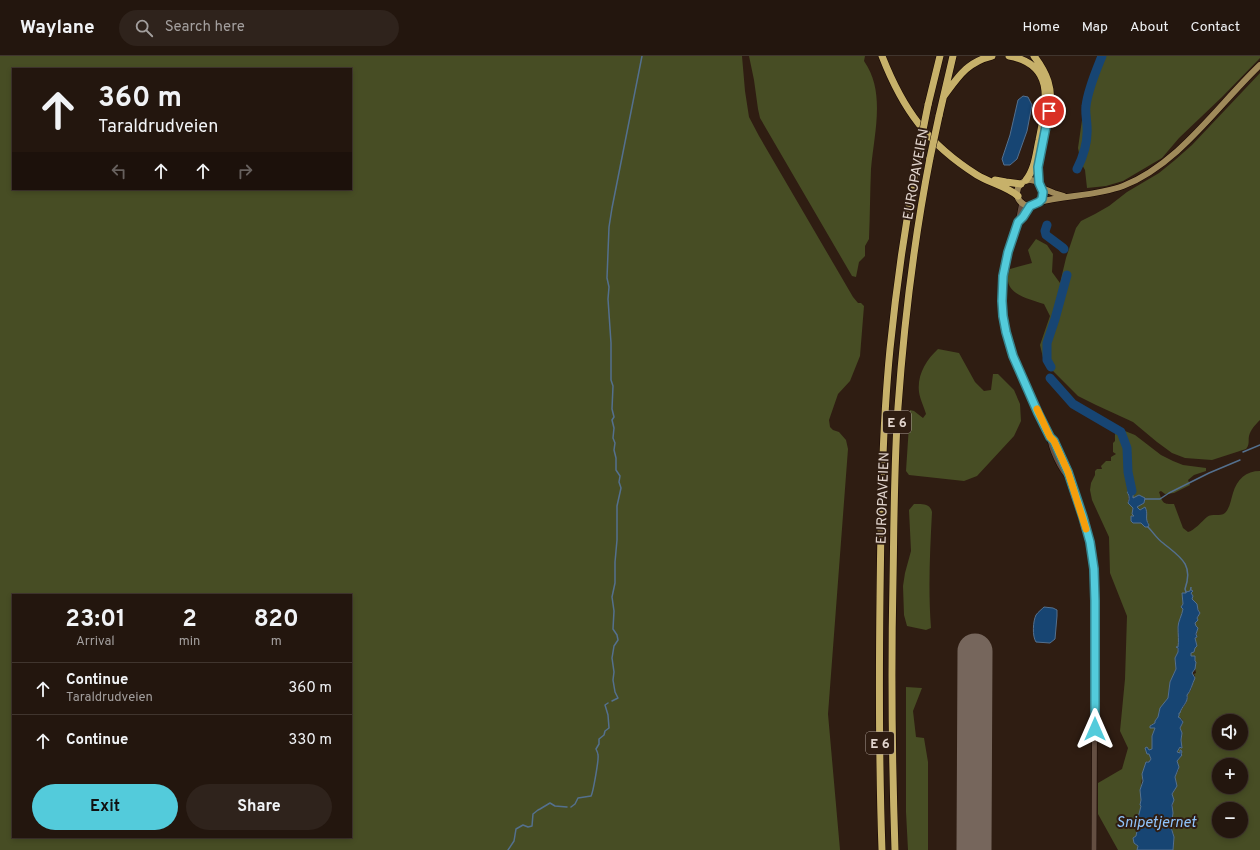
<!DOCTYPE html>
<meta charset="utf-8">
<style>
body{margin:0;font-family:Overpass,sans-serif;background:#2f231c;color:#f1f3f6;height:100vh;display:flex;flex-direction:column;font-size:15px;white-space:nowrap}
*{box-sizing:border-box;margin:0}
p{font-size:13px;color:#a39f9e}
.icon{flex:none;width:22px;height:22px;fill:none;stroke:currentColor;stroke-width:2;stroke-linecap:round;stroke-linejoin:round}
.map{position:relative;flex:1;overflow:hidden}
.panel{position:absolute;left:12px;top:538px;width:340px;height:244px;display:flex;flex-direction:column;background:#23160e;border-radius:0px;box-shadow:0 2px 6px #0003,0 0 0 1px #40352e}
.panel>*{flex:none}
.banner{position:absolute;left:12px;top:12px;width:340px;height:122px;border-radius:0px;box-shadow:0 2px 6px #0003,0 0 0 1px #40352e;background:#23160e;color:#f1f3f6;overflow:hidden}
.buttons{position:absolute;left:1212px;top:658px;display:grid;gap:8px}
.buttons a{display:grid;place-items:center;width:36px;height:36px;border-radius:50%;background:#23160e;box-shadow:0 2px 6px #0003,0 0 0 1px #40352e;font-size:20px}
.pin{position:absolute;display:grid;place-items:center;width:34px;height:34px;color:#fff;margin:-17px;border:2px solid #fff;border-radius:50%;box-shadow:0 1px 4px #0007}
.me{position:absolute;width:44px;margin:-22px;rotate:0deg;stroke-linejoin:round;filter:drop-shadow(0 0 3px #0008)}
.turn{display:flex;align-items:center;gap:14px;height:84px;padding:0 20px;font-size:18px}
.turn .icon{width:52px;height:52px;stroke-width:2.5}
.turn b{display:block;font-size:28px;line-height:34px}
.lanes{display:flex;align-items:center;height:38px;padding:0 20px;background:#0003;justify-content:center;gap:20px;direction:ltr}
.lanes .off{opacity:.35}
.eta{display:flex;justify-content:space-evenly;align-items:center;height:68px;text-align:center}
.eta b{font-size:24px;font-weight:700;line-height:28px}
.button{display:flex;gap:8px;margin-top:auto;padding:8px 20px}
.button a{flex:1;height:46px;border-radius:24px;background:#53cbdb;color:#111;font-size:16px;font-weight:700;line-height:46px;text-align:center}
.button a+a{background:#2f231c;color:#f1f3f6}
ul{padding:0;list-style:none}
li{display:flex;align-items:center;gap:12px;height:52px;padding:0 20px;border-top:1px solid #40352e}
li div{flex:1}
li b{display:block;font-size:15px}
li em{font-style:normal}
header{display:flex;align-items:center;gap:24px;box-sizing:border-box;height:56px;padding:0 20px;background:#23160e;border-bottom:1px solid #40352e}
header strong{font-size:19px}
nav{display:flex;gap:22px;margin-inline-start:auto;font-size:14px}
.search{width:280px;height:36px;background:#2f231c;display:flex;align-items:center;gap:10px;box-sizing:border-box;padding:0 14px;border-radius:22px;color:#a39f9e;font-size:15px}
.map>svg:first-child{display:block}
.green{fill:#474d24;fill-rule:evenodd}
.water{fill:#174573;stroke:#54708e}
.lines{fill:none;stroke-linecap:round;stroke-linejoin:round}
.stream{stroke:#54708e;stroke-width:1.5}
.river{stroke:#174573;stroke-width:9}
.runway{stroke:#76665c;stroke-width:35}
.minor-casing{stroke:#160601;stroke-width:6}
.major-casing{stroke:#160601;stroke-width:7}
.highway-casing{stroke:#160601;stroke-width:8}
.minor{stroke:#644f42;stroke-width:5}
.major{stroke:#9f8a5a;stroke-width:6}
.highway{stroke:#c7b16a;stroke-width:7}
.highway-bridge-casing{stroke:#160601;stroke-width:8;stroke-linecap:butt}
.highway-bridge{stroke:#c7b16a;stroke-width:7}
.route-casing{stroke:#36848e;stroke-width:10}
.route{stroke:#53cbdb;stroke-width:7}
.slow{stroke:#f59e0b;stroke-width:7}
.labels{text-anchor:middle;stroke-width:4;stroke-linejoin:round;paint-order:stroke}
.shield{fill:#2f1d12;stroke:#ac9e96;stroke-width:1}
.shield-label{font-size:13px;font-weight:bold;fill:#e2d5ce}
.street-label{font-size:14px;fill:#e2d5ce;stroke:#2f1d12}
.water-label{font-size:15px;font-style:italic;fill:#90c4fd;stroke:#2f1d12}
</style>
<header>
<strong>Waylane</strong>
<div class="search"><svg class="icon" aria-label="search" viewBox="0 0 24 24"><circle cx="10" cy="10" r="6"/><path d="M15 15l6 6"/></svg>Search here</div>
<nav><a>Home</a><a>Map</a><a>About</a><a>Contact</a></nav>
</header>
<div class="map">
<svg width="1260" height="794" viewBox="0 0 1260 794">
<rect width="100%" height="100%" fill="#2f1d12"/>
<path class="green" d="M0 0H742L745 35 749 61 759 80 853 241 858 247H861L864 250 860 300 850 325 838 338 829 364 830 371 833 374 839 376 846 384 848 393 828 658 840 794H0ZM13 13H351V133H13ZM13 539H351V781H13Z
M749 0H865L864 5C886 36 874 78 871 113 870 136 870 160 869 183L865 190V200L859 206 856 221 852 220 760 62 758 53 754 24Z
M1100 0H1260V2L1222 41 1179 82 1162 102 1123 125 1106 130 1087 132 1085 114 1081 107 1078 92 1084 50 1091 23Z
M1260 17V364C1255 369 1251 373 1249 380 1248 385 1250 388 1246 393L1212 404 1185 402 1172 397 1157 386 1133 366 1096 349 1078 340 1044 306 1040 289 1050 260 1044 248C1026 242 1000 237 1010 213L1032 207 1028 194 1036 183 1047 189 1053 198 1052 216 1060 227 1066 202 1076 172 1081 165 1095 158 1109 150 1127 136 1159 117 1175 104 1192 89Z
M938 293 959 297 975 326 984 335 991 334 993 318H998L1014 334 1020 348 1021 365 1014 380 977 420 964 425 909 419 906 415 910 354 914 355 923 362 926 358C924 351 920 343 919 336 917 319 926 304 938 293Z
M1120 373 1135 379 1161 399 1173 405 1183 409 1206 412V415L1194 419 1188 424 1190 429 1174 437 1165 438 1161 435 1159 436C1163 448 1163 448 1174 448L1183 472 1188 476C1194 475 1202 465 1207 461 1212 457 1220 461 1225 457 1230 452 1231 443 1233 437 1237 423 1246 415 1260 415V794H1173C1173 790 1174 785 1174 781 1174 778 1172 775 1172 772 1172 760 1174 749 1172 738 1178 729 1176 731 1175 721L1179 713 1177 705 1182 699 1180 694V697L1177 696 1180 691 1182 692 1181 684 1182 677 1180 672 1183 667 1182 663 1178 661 1179 660V657L1186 647 1188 641 1187 639 1191 634 1195 620 1194 618 1196 617 1195 612V600H1191V597L1194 596 1195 592 1197 589 1195 583 1197 581V576L1195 567 1198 564 1197 563 1200 557 1195 546 1192 543 1193 540 1191 537 1193 535 1191 534 1190 532V535L1186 536V537H1182L1183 548 1181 551 1183 553C1182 558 1180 563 1178 569 1177 575 1180 584 1178 591H1177L1178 596 1175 602 1176 613 1170 626 1168 642 1159 655V660L1155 665V667L1151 669V672L1154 671 1155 673 1152 680V693L1149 694 1147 692V698L1149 697C1151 700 1151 704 1149 706L1147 705C1144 714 1141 723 1141 733 1141 739 1142 746 1141 752 1140 759 1138 765 1139 773 1133 780 1140 787 1137 794H1118L1098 758V727L1122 713 1128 692 1120 675 1125 623 1127 560 1110 517 1109 481 1092 444 1090 434 1091 427 1095 419V415L1097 413H1102L1101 410 1106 405H1111V401L1116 398 1113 396V387L1115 385C1115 379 1114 375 1120 373ZM1131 435 1133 442 1139 439 1145 443 1144 447 1137 451 1140 454 1144 452 1146 453V464L1149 468 1145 471 1141 467H1133L1131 464V460H1134L1132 458 1133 452 1128 447 1129 437 1127 436ZM1219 665H1241V687H1219ZM1219 709H1241V731H1219ZM1219 753H1241V775H1219Z
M914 448C922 448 930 447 932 456 930 495 928 533 931 572L926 574 907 570 904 559 903 530 905 517 911 495 909 454Z
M906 631 922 632 913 655 916 681 924 682 928 706V794H908L906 756Z"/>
<path class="water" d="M1023 40 1028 41 1032 49 1027 75 1017 103 1010 109H1004L1002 103 1010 79 1018 44Z
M1127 436 1133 435V442L1139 439 1145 442 1144 447 1137 451 1140 454 1145 451C1149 458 1144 462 1149 469L1148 471H1145L1141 467H1133L1131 465V460H1134L1132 458 1133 452 1128 447C1130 443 1129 438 1127 436Z
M1191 531V534L1193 535 1191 537 1193 540 1192 543 1197 548 1198 554 1200 557 1197 562 1198 564 1195 567 1196 570 1198 572 1196 578 1197 581 1195 582 1197 590 1195 592 1194 596 1191 597V600H1195V605L1196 606 1195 613 1192 617 1195 622C1192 628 1191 635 1187 639 1189 646 1181 651 1180 657H1179V660L1178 661 1180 662 1183 666 1180 672 1182 677 1181 684 1182 692H1181L1180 691 1177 696 1180 697V694H1181L1182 696 1181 698 1182 699 1177 705 1179 711 1175 721 1177 730 1172 738 1174 744 1172 749 1173 757 1171 771 1174 781 1173 794H1137L1138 790 1134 787 1133 782 1136 780 1137 775 1139 774 1138 762 1141 750 1140 749 1141 744 1140 734 1143 725 1142 718 1146 706H1149L1151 703 1149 698H1147L1145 692 1147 691 1149 694 1152 693V680L1155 672H1150V670L1155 667V665L1158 661 1160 652 1168 642 1170 626 1176 613 1175 602 1178 596V592L1176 591H1178C1179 585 1178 578 1178 571 1178 566 1182 559 1183 553L1181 551 1183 548 1182 537H1186V536L1190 535Z
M1044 551 1053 552 1057 554V560L1055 583 1050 587 1036 586C1032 580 1033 565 1036 559 1038 556 1042 553 1044 551Z"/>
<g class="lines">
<path class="stream" d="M1243 396 1260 389
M1145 443H1160L1169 437 1209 417 1240 404
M1148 471C1153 476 1157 483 1163 487 1180 501 1194 508 1185 533L1186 536
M612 645 618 642 615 636 613 624 614 616 612 602 614 590 618 584 617 579 613 573 614 555 612 541 615 527V506L617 484V450L621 432 619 426 620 420 616 414V402L614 394 615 387 613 382 614 372 612 364 614 361 612 353 613 330 611 324V287L608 243 609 231 607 222 609 171 612 152 642 0
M571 751 575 748 578 742 591 740C593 737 599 703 598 699 598 697 597 695 596 693L599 688V683L604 679 605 675 609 672 608 659 605 649 608 647
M508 794 514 785 516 773 523 769 528 771 532 770 533 758 538 754 540 753 550 747 555 750 567 751"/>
<path class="river" d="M1077 113C1083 101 1088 85 1087 71 1087 64 1085 57 1086 50 1088 33 1096 15 1102 0
M1047 169 1045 175 1046 179 1062 191 1064 193
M1051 311 1047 304V287L1055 263 1067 219
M1050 322 1073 348 1121 376 1127 392 1128 416 1132 435"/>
<path class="runway" d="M974 794 975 595"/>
<defs>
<path id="minor" d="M1022 146 1018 166 1008 197 1003 220 1002 245 1004 267 1009 289 1019 314 1038 357 1050 381 1054 385 1068 416 1083 461 1090 487 1094 513 1095 545 1094 794
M1018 166 1023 161 1030 150
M1050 381C1050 392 1061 414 1069 422"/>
<path id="major" d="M1017 137a13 13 0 1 1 26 0a13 13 0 1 1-26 0Z
M1042 132 1054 137 1064 140
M1039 146C1067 139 1096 140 1123 130 1179 108 1217 50 1260 9"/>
<path id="highway" d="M882 0C903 54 928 88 977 119 990 127 1006 130 1018 140
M1009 0C1057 9 1046 48 1039 84 1036 97 1035 113 1026 124
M1034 0C1047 17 1053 32 1050 54
M944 40C958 21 967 6 992 0
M928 49 940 0
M939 60 953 0
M995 124 1006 126 1021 128
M1039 127V111L1040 99
M882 794C879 710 879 626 880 541 881 458 882 375 890 293 897 224 907 156 920 89
M895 794C892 704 891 615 893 525 894 467 894 409 898 351 904 267 914 184 930 102"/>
</defs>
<use href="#minor" class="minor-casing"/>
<use href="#major" class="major-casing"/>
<use href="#highway" class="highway-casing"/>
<use href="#minor" class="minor"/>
<use href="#major" class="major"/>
<use href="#highway" class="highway"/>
<defs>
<path id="highway-bridge" d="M920 89 928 49
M930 102 939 60"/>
</defs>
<use href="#highway-bridge" class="highway-bridge-casing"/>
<use href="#highway-bridge" class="highway-bridge"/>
</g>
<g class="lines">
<defs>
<path id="route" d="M1049 55 1038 111 1039 127 1043 136 1042 143 1039 146 1030 150 1023 161 1018 166 1008 196 1003 220 1002 245 1003 260 1006 276 1013 300 1038 357 1050 381 1054 385 1068 416 1083 461 1090 486 1094 513 1095 545V673"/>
</defs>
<use href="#route" class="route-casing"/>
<use href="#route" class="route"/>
<path class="slow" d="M1037 353 1050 381 1054 385 1068 416 1086 473"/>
</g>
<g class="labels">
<g class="shield">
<rect x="883" y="355" width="28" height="22" rx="3"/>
<rect x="866" y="676" width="28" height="22" rx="3"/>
</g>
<g class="shield-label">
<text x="897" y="371">E 6</text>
<text x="880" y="692">E 6</text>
</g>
<g class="street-label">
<text transform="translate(915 118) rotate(-80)" y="5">EUROPAVEIEN</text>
<text transform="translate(882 442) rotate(-88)" y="5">EUROPAVEIEN</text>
</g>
<g class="water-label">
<text x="1156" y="771">Snipetjernet</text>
</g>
</g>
</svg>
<div class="buttons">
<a><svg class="icon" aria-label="sound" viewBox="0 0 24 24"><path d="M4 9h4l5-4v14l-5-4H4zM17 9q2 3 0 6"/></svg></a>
<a>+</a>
<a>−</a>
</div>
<div class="pin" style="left:1049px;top:55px;background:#d93025"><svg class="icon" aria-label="arrive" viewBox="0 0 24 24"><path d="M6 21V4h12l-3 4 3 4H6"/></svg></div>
<svg class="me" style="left:1095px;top:673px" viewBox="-20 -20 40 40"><path d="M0-17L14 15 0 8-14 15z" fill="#53cbdb" stroke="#fff" stroke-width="4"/></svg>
<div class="banner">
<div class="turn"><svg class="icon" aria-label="ahead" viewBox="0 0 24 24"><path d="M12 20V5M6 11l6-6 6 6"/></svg><div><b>360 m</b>Taraldrudveien</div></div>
<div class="lanes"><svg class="icon off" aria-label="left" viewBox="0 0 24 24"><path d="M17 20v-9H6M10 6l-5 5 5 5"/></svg><svg class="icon" aria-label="ahead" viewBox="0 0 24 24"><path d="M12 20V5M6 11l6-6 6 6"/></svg><svg class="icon" aria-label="ahead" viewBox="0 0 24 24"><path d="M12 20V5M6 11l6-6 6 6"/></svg><svg class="icon off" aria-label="right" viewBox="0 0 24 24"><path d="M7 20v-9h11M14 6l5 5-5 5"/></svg></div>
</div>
<section class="panel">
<div class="eta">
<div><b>23:01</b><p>Arrival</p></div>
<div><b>2</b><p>min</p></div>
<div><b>820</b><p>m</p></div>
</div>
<ul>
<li><svg class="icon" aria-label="ahead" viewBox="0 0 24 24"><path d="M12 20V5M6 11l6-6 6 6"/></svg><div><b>Continue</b><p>Taraldrudveien</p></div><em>360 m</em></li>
<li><svg class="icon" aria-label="ahead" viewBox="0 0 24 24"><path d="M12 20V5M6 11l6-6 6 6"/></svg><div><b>Continue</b></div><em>330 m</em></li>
</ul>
<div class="button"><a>Exit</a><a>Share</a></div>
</section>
</div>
